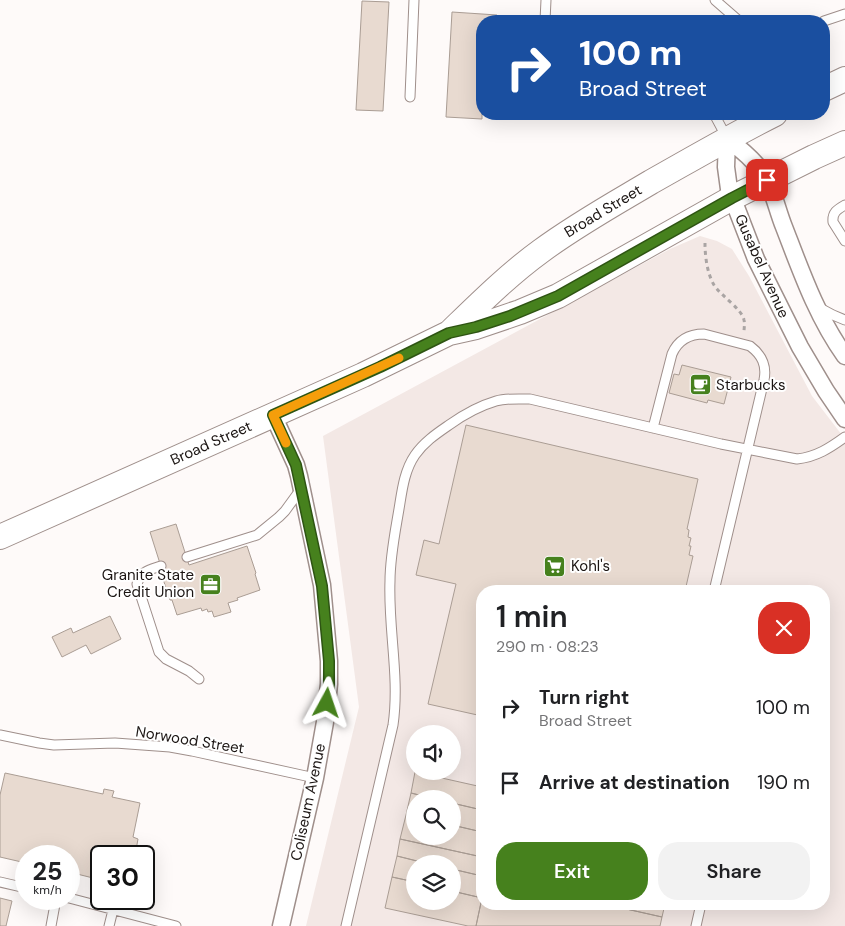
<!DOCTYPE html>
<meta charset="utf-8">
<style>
body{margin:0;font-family:"DM Sans",sans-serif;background:#f2f2f2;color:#202124;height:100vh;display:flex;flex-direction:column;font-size:19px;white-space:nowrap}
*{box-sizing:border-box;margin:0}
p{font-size:16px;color:#757577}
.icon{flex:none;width:28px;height:28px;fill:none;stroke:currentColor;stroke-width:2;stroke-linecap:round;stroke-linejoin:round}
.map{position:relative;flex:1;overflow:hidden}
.side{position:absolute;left:476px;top:585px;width:354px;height:325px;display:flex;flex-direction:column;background:#fff;border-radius:20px;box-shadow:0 5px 20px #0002}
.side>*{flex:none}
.top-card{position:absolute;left:476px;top:15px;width:354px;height:105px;border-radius:20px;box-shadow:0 5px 20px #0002;background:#1a4fa0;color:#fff;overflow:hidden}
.fabs{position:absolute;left:406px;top:725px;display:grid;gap:10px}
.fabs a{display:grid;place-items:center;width:55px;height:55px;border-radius:50%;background:#fff;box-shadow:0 5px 20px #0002;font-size:25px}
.speed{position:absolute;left:15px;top:845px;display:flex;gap:10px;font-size:25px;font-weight:700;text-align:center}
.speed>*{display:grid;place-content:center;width:65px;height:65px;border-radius:50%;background:#fff;box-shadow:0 5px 20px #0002;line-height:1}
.speed small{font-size:12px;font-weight:400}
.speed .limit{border:2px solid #111;border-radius:8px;background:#fff;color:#111}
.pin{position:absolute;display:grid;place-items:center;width:42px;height:42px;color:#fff;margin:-21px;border-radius:10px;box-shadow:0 2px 8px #0006}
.me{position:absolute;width:55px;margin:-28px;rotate:5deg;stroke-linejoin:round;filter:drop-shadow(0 0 4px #0008)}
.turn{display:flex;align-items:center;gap:18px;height:105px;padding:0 20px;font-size:22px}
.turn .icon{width:65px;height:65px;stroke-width:2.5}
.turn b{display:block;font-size:35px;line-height:42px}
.round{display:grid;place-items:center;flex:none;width:52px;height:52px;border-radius:20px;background:#f2f2f2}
.summary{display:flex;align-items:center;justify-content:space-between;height:85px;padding:0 20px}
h1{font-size:30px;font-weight:600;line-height:38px}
.primary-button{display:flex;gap:10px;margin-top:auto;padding:10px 20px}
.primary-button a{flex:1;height:58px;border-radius:20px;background:#46811d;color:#fff;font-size:20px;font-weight:600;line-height:58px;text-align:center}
.primary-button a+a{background:#f2f2f2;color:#202124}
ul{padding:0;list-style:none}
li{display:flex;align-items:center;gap:15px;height:75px;padding:0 20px}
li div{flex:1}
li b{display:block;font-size:19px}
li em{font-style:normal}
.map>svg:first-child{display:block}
.built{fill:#f3e8e5;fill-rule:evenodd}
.building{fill:#e8dad0;stroke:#aa9d94}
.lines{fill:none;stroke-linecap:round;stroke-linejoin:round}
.lane-casing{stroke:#9f8f8b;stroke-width:11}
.street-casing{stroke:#9f8f8b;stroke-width:19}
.secondary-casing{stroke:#9f8f8b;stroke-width:26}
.path{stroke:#a9a4a3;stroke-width:3;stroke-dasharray:4 4;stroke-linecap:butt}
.lane{stroke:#fff;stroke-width:9}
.street{stroke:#fff;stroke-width:16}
.secondary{stroke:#fff;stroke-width:24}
.route-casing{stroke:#2e5413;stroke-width:12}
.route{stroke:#46811d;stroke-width:9}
.slow{stroke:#f59e0b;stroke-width:9}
.labels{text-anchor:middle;stroke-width:4;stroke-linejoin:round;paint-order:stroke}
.street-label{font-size:15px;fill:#1b1513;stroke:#fff}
.poi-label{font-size:15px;fill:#1b1513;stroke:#fff;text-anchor:start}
</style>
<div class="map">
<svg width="845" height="926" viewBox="0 0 845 926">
<rect width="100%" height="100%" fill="#fefaf9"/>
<path class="built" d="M700 236 717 241 732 249 749 276 812 396 845 439V926H306L359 707 323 436 670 249ZM482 591H824V904H482ZM415 734H452V771H415ZM415 799H452V836H415ZM415 864H452V901H415Z"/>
<path class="building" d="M362 1 389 2 383 111 356 110Z
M452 12 497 15 496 21H482V119L446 117Z
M682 365 731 377 724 404 708 400 707 403 669 393 674 374 679 375Z
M466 425 698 479 687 529 689 530 688 537 691 538 689 546H691L689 555 693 556 685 591H482V716L428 704 456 584 416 575 424 540 439 544Z
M176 524 189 565 247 546 256 573 255 574 260 590 237 598 238 600 228 603 231 612 214 617 212 611 208 612 207 609 202 611 201 608 177 615 172 600H170L161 573H163L150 532Z
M110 616 121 639 91 654 86 645 62 657 52 637 71 628 73 633Z
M415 772 482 787V810L452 803V799H435L411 793Z
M5 773 103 794 104 789 114 791 112 797 140 803 133 837 138 839 136 850 130 849 128 856H101V880L69 872V856H26V863L0 857V795Z
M411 793 435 799H415V817L406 815Z
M452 803 482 810V832L452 825Z
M406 815 415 817V836H452V825L482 832V857L400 839Z
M400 839 482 857V876L452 869V864H429L397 856Z
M397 856 429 864H415V882L392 877Z
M452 869 482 876V898L452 891Z
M392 877 415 882V901H452V891L482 898 476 926H468L385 908Z
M0 898 12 901 6 926H0Z
M482 898V904H604L662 917 660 926H476Z
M604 904H665L662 917Z"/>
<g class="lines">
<defs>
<path id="lane" d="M715 0 739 21
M545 21 546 0
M824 21 845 14
M410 97 414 0
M714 114 727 138
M845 205C838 209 832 212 833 222L845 241
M818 307 833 315 845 320
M653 428 672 354C678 340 689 334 704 334L750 346C762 355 767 365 764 380L714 591
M187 557 257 535 279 517 285 511 301 489
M161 566C149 570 141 571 137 584L159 652 166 659 189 671 199 679
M0 735 39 743 54 745 115 743 170 747 192 751 315 778
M0 882 26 888
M69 898 176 926
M51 926 56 899
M109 926 113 910
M346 926 393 725C400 677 388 629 390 581 390 557 395 533 399 509 402 491 404 471 415 455 424 442 436 434 449 425 463 415 479 406 496 401 507 398 519 399 530 399L721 444 797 459C816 457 830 448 845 437
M696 926 701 904"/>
<path id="street" d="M727 139 726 167 729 189 756 259 800 347 826 391 845 419
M727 139C741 149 753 159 763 173 773 188 777 210 784 227 801 271 817 317 845 356
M273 415 296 465 299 476 322 585 329 661V684L325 722 315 778 281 926"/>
<path id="secondary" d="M824 89 845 79
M450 332C479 304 508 275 541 251 576 225 614 204 651 182 692 159 733 135 775 114
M0 537 363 375 449 333 476 327 520 312 558 296 732 198 814 157 845 143"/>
</defs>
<use href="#lane" class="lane-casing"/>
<use href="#street" class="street-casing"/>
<use href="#secondary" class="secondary-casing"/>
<path class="path" d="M705 243C705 256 707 273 714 285 721 296 742 309 744 320 745 324 744 328 744 332"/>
<use href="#lane" class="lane"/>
<use href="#street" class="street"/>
<use href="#secondary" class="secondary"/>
</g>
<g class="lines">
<defs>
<path id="route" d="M327 703 329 684V661L322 586 296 465 273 415 380 367 449 333 476 327 510 316 558 296 732 198 767 180"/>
</defs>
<use href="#route" class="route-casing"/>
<use href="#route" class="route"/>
<path class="slow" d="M286 443 273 415 399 358"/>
</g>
<defs>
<symbol id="cafe-square" viewBox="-11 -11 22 22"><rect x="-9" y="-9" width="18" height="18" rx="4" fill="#46811d" stroke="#fff"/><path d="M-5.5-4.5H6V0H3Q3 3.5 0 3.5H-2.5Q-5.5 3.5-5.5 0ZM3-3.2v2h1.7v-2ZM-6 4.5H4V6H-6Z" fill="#fff"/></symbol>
<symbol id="supermarket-square" viewBox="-11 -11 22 22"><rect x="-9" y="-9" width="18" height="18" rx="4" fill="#46811d" stroke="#fff"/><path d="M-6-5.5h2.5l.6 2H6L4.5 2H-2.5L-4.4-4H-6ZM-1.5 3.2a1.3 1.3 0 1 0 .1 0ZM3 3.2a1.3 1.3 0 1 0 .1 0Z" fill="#fff"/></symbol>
<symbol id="office-square" viewBox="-11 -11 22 22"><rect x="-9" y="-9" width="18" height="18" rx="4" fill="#46811d" stroke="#fff"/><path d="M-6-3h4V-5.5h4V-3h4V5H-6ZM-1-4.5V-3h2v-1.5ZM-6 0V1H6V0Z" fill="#fff"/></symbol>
</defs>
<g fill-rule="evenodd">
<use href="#cafe-square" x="688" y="372" width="25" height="25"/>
<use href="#supermarket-square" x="542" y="554" width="25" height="25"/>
<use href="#office-square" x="198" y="572" width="25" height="25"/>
</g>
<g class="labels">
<g class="street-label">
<text transform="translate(603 211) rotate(-31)" y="5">Broad Street</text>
<text transform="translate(762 266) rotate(66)" y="5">Gusabel Avenue</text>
<text transform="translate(211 443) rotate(-24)" y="5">Broad Street</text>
<text transform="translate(190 740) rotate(9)" y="5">Norwood Street</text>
<text transform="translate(308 802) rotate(-78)" y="5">Coliseum Avenue</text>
</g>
<g class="poi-label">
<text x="716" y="390">Starbucks</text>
<text x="571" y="571">Kohl's</text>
<text x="194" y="580" text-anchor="end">Granite State<tspan x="194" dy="17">Credit Union</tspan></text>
</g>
</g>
</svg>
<div class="fabs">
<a><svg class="icon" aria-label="sound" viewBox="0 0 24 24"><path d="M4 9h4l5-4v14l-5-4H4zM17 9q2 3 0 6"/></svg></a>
<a><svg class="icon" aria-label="search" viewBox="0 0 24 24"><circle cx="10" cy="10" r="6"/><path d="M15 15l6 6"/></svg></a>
<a><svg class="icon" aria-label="layers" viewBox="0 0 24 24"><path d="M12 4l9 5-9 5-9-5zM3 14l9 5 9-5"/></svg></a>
</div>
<div class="speed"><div>25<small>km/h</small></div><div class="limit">30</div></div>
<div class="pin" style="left:767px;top:180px;background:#d93025"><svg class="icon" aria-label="arrive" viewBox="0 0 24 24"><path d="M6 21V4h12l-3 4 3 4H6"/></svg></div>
<svg class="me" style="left:327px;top:703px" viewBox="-20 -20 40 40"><path d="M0-17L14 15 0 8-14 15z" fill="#46811d" stroke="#fff" stroke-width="4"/></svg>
<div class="top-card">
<div class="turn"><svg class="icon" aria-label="right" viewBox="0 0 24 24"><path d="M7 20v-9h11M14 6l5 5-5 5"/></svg><div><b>100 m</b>Broad Street</div></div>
</div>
<section class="side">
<div class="summary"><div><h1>1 min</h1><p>290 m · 08:23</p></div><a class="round" style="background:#d93025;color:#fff"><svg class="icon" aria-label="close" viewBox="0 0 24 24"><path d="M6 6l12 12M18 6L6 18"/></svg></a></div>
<ul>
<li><svg class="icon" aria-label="right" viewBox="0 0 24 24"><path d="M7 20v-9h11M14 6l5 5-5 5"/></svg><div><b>Turn right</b><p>Broad Street</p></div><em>100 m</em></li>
<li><svg class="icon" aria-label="arrive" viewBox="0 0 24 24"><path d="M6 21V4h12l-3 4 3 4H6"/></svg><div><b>Arrive at destination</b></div><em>190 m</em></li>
</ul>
<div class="primary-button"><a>Exit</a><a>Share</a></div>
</section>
</div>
